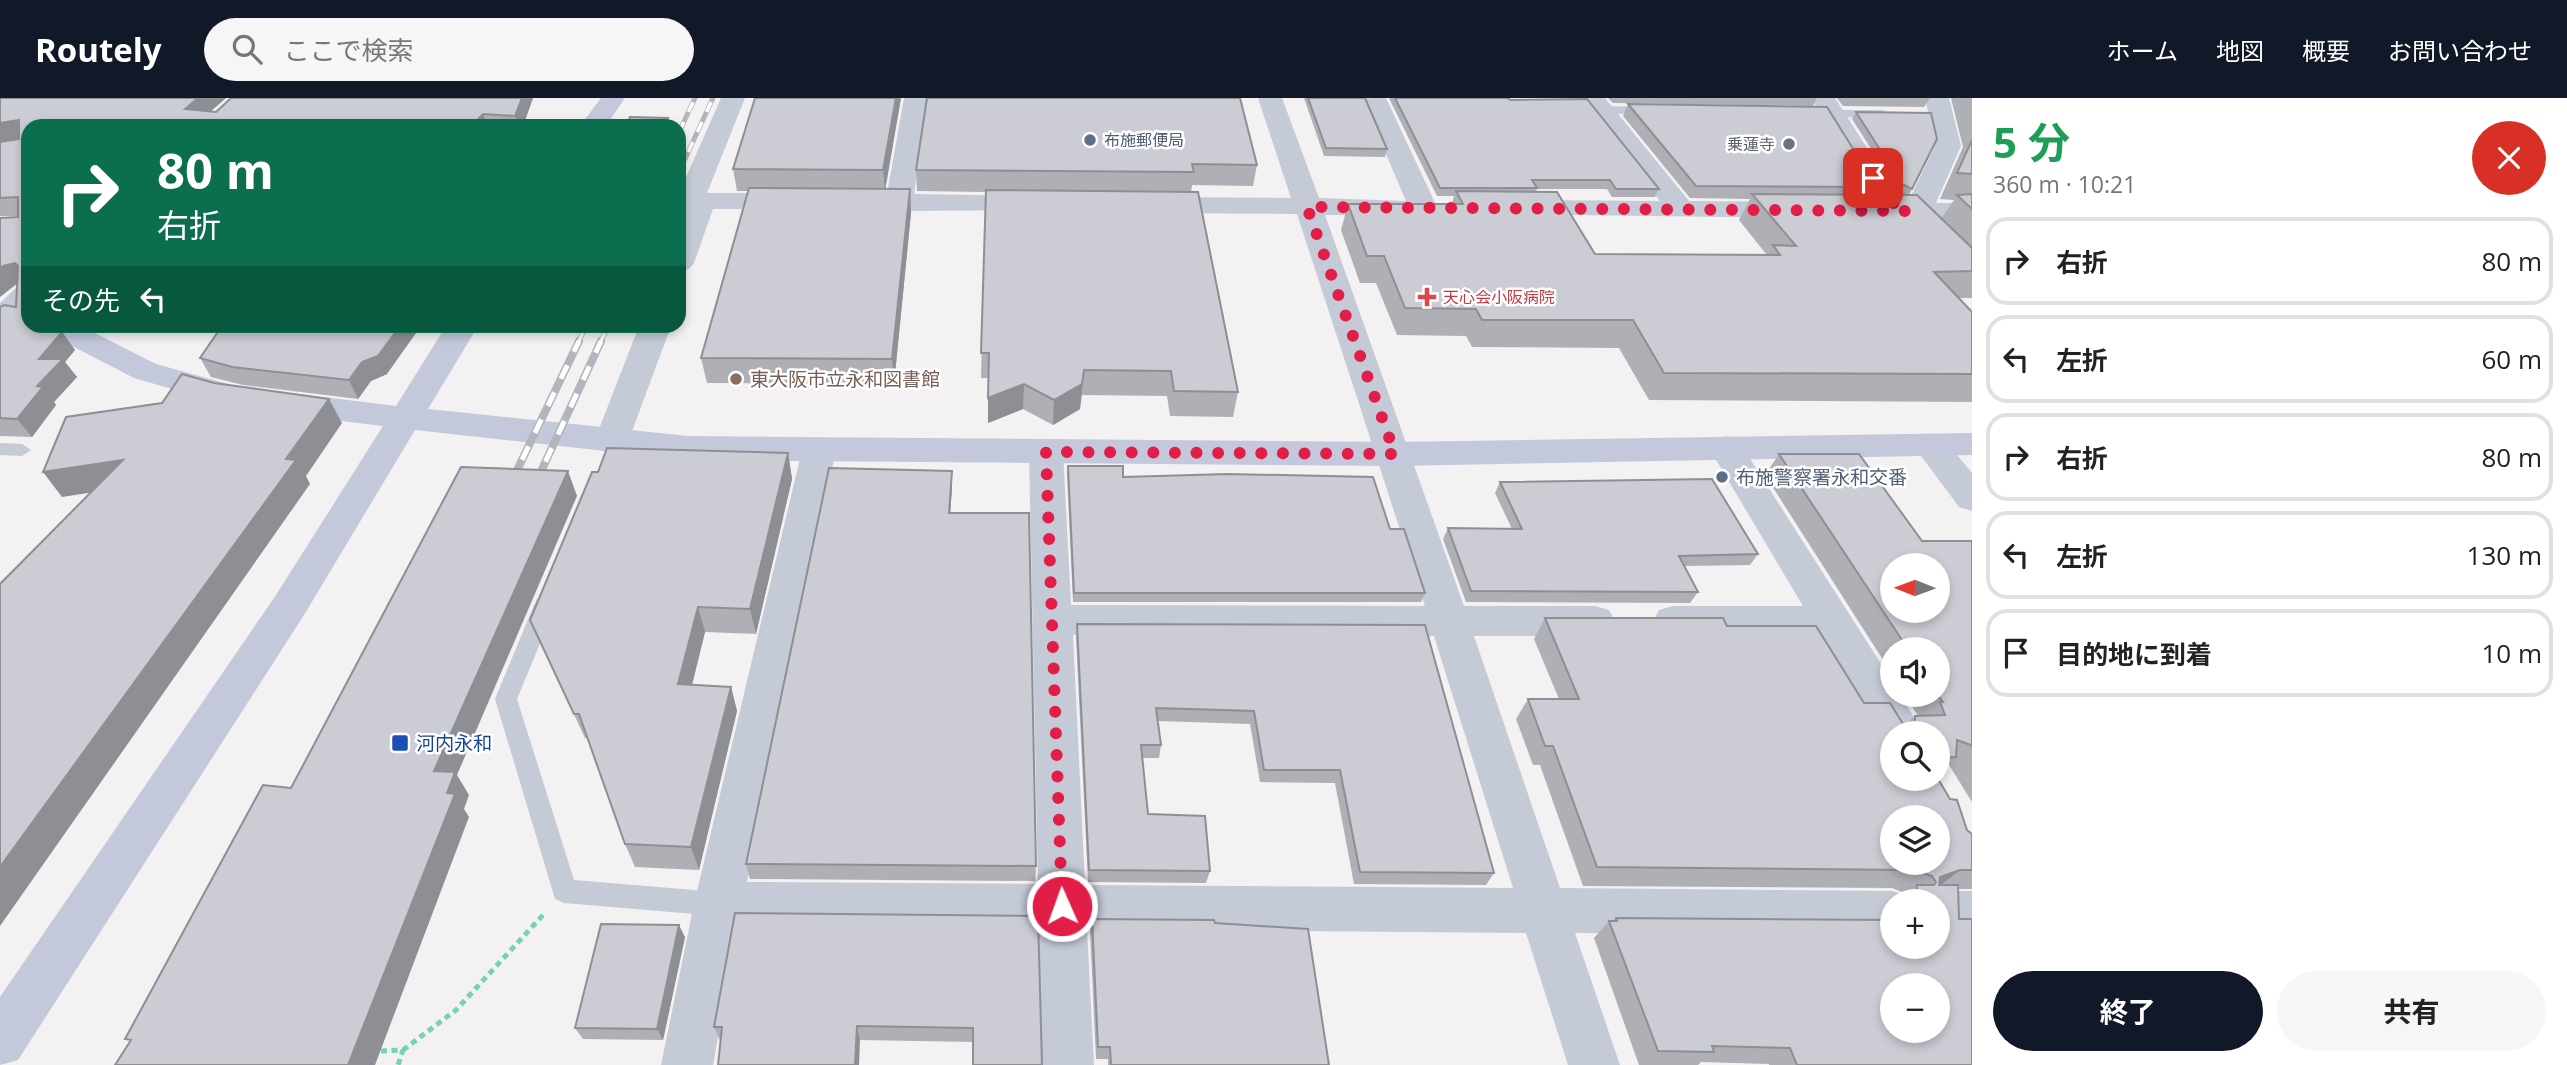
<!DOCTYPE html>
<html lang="ja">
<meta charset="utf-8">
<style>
body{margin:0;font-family:"Open Sans","Noto Sans JP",sans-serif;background:#f6f6f6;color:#222;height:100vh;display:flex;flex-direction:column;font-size:26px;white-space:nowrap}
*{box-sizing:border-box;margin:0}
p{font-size:23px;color:#767676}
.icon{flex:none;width:38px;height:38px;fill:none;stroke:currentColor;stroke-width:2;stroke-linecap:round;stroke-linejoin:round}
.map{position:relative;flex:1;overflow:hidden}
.drawer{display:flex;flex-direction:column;background:#fff;width:595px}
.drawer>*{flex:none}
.hud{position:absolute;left:21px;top:21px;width:665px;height:214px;border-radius:21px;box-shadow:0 4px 10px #0003;background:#0b6e4f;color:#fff;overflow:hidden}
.needle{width:46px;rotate:271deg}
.tools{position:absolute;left:1880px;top:455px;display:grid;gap:14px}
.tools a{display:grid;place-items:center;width:70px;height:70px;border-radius:50%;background:#fff;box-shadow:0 4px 10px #0003;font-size:35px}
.pin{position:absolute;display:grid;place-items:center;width:60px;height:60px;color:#fff;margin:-30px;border-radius:14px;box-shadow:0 4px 10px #0006}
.me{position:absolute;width:77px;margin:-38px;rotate:358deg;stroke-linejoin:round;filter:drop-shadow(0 0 5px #0008)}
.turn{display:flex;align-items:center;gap:24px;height:147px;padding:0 21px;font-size:32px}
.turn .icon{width:91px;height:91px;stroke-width:2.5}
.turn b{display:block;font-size:49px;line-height:60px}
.then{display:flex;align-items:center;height:66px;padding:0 21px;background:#0003;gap:14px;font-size:26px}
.round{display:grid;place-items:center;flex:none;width:74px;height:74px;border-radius:37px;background:#f6f6f6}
.summary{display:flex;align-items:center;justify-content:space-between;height:119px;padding:0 21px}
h1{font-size:42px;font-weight:700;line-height:52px;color:#1e9e55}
.primary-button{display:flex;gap:14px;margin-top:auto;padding:14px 21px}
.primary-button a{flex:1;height:80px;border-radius:42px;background:#111827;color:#fff;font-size:28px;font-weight:700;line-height:80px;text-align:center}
.primary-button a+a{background:#f6f6f6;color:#222}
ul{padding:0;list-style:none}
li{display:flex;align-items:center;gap:21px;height:88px;margin:0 14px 10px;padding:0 7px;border:4px solid #e0e0e0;border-radius:21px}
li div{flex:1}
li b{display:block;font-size:26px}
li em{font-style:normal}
header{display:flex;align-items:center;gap:42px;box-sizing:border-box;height:98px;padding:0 35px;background:#111827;color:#fff}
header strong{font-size:33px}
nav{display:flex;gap:38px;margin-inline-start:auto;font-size:24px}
.search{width:490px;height:63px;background:#f6f6f6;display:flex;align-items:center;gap:18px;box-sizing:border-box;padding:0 24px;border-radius:38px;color:#767676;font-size:26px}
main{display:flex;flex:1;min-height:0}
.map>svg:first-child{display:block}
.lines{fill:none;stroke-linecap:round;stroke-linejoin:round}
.path{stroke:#75d1b8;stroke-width:5;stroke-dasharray:6 4.5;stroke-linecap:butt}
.lane{fill:#c4cad6;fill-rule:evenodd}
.street{fill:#c4cad6;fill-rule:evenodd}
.secondary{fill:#c3c9da;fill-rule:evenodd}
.rail-far1-casing{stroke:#b3b4bc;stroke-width:5}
.rail-casing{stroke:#b3b4bc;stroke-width:8}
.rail-far1{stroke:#fff;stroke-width:3.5;stroke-dasharray:11;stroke-linecap:butt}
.rail{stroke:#fff;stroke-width:5;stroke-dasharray:15;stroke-linecap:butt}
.wall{fill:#afafb6}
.shaded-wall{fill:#8e8f94}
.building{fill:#cbccd4;stroke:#8e8f94;stroke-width:2;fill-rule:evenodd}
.route{stroke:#e11d48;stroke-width:12;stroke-dasharray:0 21.6}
.service-dot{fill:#5c6f8a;stroke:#fff;stroke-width:2.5}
.worship-dot{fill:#6b7280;stroke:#fff;stroke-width:2.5}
.health-dot{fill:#e0444e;stroke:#fff;stroke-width:2.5}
.education-dot{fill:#8d6e63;stroke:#fff;stroke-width:2.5}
.transit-dot{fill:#1a4fb4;stroke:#fff;stroke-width:2.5}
.labels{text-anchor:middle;stroke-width:5;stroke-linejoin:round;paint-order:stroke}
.far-service-label{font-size:16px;fill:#4e5e75;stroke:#fff;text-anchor:start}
.far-worship-label{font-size:16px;fill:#5b616d;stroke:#fff;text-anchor:end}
.far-health-label{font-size:16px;fill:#be3a42;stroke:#fff;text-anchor:start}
.education-label{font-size:19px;fill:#785e54;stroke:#fff;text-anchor:start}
.service-label{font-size:19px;fill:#4e5e75;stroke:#fff;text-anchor:start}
.transit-label{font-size:19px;fill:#164399;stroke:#fff;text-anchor:start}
</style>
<header>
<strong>Routely</strong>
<div class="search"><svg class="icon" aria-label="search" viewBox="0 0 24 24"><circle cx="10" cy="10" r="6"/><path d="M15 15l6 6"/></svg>ここで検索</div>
<nav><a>ホーム</a><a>地図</a><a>概要</a><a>お問い合わせ</a></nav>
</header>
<main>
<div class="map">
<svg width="1972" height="967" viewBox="0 0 1972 967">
<rect width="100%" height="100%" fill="#f3f1f1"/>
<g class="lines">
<path class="path" d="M403 952 456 912 543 817
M381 953 403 952 398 967"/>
<path class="lane" d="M1603 8 1654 9 1661 13 1654 17 1598 15V9Z
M1833 12H1883L1890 16 1883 20 1828 19 1826 16Z
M0 345 22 346 31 352 22 358 0 357Z
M545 499 553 501 556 507 517 601 574 782 718 794 727 797 731 806 727 815 718 818 564 805 555 801 495 601 534 507 537 501Z"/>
<path class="street" d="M721 0H745L707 95H797L807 97 811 103 807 109 797 111H713L694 165 689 171 679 174V128L686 111H679V95Z
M904 0H928L914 96 1039 98 1049 100 1053 106 1049 112 899 113 848 110 844 104 848 98 887 96Z
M1258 0H1282L1319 100 1406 103 1362 0H1386L1437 109 1433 115 1423 117 1411 112 1399 117H1325L1464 508H1595L1609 512 1615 523 1609 534 1595 538H1474L1560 790 1892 793 1909 799 1911 803H1892V837L1575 835 1620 967H1568L1526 835 1087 831 1094 967H1042L1039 831 738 828 713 967H661L694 806 802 352 807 344 819 340 831 344 836 352 747 784 1038 786 1029 353 1034 345 1046 341 1058 345 1063 353 1071 507 1425 508 1297 116 1148 115 1138 113 1134 107 1138 101 1148 99 1291 100ZM1073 537 1434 538 1513 790 1085 787Z
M1580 0H1605L1689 103 1795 104 1805 106 1809 112 1805 118 1795 120 1506 116 1502 110 1506 104 1516 102 1660 103Z
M1811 0H1835L1896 95 1909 102 1935 48 1925 0H1949L1961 48 1936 105H1972V121H1933L1972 159V185L1962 182 1902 121 1870 119 1866 113 1876 106Z
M28 186V211L11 228 0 230V205L17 189Z
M639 228H671L628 344 623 352 611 355 599 352 594 344Z
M1930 336 1942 339 1972 375V413L1959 409 1913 347 1918 339Z
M1726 338 1738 342 1892 583V597H1901L1923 635H1892V649L1887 648 1821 538H1673L1659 534 1653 523 1659 512 1673 508H1803L1709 350 1714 342Z
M1937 793H1972V837H1937V803H1918L1920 799Z"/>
<path class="secondary" d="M601 0H625L606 28H580Z
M42 228H81L156 266 239 289 244 296 239 303 227 307 134 280 47 235Z
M446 228H478L428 311 688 338 1395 344 1972 335V357L1395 368 688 362 415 332 304 517 18 962 0 967V899L276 497 383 328 283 316 271 313 266 305 271 297 283 294 396 308Z"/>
<defs>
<path id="rail-far1" d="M679 34 695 0
M679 74 713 0
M578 245 586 228
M600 245 608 228"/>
<path id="rail" d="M509 389 579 243
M533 391 601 243"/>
</defs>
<use href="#rail-far1" class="rail-far1-casing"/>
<use href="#rail" class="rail-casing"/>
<use href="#rail-far1" class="rail-far1"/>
<use href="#rail" class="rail"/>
</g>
<path class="wall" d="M0 0H226L211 13 216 14 231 0H533L523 28H28V228L62 234 75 252 65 264 77 279 54 304 56 307 32 339 0 338V209H16L17 186 0 199V120L18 119V118H0V44L19 41 0 44Z
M901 0 885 91H910L911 115 894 286 707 285 701 260 748 93H737L733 71Z
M927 0 1257 67 1253 88 1192 87 1191 94 1238 294 1233 319 1170 318 1167 298 1082 297 1080 311 1053 327 1023 311 988 325 989 280H981L986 94 917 93 916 72Z
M1304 0H1365L1387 51 1385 59 1324 58Z
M1389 0H1507L1659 91 1655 99H1612L1607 91H1537L1536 94 1595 156H1766L1739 122 1750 101 1690 100 1623 18 1628 6 1877 89 1872 97H1906L1898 93 1852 21 1856 14 1912 91 1909 97 1941 121 1954 102 1940 101 1963 49 1951 0H1972V200H1959L1972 214V304L1649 302 1619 250 1472 249 1466 238 1397 237 1376 185H1360L1341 132 1348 106H1452L1454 98H1437Z
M1608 0H1817L1813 8 1613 5Z
M1837 0H1930L1924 9 1843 8Z
M200 260 387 276 371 283 358 301 243 287 211 279Z
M788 355 792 381 756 536 705 534 692 587 731 589 737 613 699 772 635 769 625 746 588 640H585L530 522 598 374Z
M1779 356 1922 443H1972V704L1949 667 1948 666 1937 676V635H1892L1967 732 1972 736V791H1958L1959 821 1972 967H1769V966L1701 964 1698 967H1639L1594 840 1609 823H1613L1616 820 1892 849 1937 803H1898L1907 796 1892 790 1583 788 1540 667H1533L1516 621 1528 601H1559L1534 541 1545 520 1727 528 1904 628 1915 618H1918L1905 597H1937V551H1892V576L1765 377Z
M1068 368 1390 431 1425 495 1421 504H1073L1067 377Z
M1500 384 1758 456 1750 467 1684 468 1698 494 1690 505 1466 504 1443 441 1448 430 1512 431 1495 395Z
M952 390 950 415 1036 768 1035 783 750 781 746 766Z
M1077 526 1425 527 1494 775 1486 787 1354 786 1335 685 1260 684 1250 626 1158 623 1161 647 1159 660H1142L1148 716 1210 773 1206 785 1088 784 1076 540Z
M1038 818 973 944 860 942 720 943 714 929Z
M1092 821 1215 825 1329 967H1108V961H1096L1090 834Z
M685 839 663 942 583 941 575 930Z"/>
<path class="shaded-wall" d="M198 0H226L194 28 185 11Z
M522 0H533L523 28H518L515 18Z
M896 0H901L885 93 883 72Z
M483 16 487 28H472Z
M668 20 670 28H664Z
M19 22 28 39 0 44V25Z
M910 91 911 115 894 286 892 261Z
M15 165 27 183 16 186 0 199V171L3 168Z
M400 228H421L387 276 371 283 358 301 349 282 362 264Z
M62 234 75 252 65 264 77 279 54 304 56 307 32 339 17 321 37 288 39 261Z
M1084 272 1080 311 1053 327 1054 302Z
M1024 286 1023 311 988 325V300Z
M329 301 342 325 306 378 310 386 0 828V769Z
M788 355 792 381 756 536 750 511Z
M123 362 140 387 62 399 43 374Z
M568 373 577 398 457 677 469 697 464 711 469 719 375 967H348L434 673Z
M952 373V390L949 432V415Z
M698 509 705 534 686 611 678 586Z
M731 589 737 613 699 772 691 749Z
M1960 772 1937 790 1940 779Z
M679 827 685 839 663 942 657 931Z
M857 928 860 942 859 967H855Z"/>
<path class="building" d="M0 0H198L185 11 216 14 231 0H522L515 18 483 16 472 28H28V228H49L62 234 39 261H63L37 288 43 289 17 321 0 320V209L4 207 16 209 18 168 15 165 3 168 0 171V120L18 119V99L0 100V44L19 41V22L0 25Z
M755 0H896L883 72 733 71Z
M927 0H1240L1257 67 1192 66 1194 74 916 72Z
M1308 0H1365L1387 51 1326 50Z
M1395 0H1507L1511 2 1587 1 1659 91H1616L1610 82H1532L1537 90H1440Z
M1628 6 1827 9 1877 89 1696 88Z
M1856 14 1931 15 1937 41 1912 91 1902 86Z
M630 19 668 20 664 28H626Z
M1972 42V76L1957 75Z
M749 90 910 91 892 261 701 260Z
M986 92 1198 94 1238 294 1174 293 1171 273 1084 272 1082 286 1054 302 1024 286 988 300 989 255H981Z
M1456 93 1557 94 1595 156 1780 157 1773 147 1796 148 1752 96 1917 97 1972 150V173L1934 174 1972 214V276L1664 275 1633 222H1482L1476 211 1405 210 1384 158H1367L1348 106H1463Z
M1972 96V111L1957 97Z
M222 228H400L378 258 362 264 349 282 232 269 200 260Z
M182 276 214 285 329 301 286 361 296 362 0 769V486L123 362 43 374 66 319 162 305Z
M607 350 788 355 750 511 698 509 678 586 731 589 691 749 625 746 579 616H574L530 522 592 374H598Z
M1779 356H1859L1922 443H1972V649L1971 647 1957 642 1956 659 1937 660V635H1892V681H1937V679L1950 701 1957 702 1967 732 1972 736V772H1960L1940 779 1939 787H1958L1959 821H1972V967H1797L1790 950 1712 948 1714 954 1658 953 1609 823H1617L1616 820 1892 822V849H1937V803H1916L1917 787H1934L1936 784 1932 778 1914 772 1597 769 1553 648H1545L1528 601H1579L1545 520H1723L1727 528H1816L1864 605H1890L1905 629 1912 632 1915 629V618L1945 617 1940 604H1943L1937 596V551H1908ZM1892 467H1937V513H1892ZM1892 719H1937V765H1892ZM1892 887H1937V933H1892Z
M1068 368H1123V379L1228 376 1373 379 1390 431H1404L1425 495H1074Z
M461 369 568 373 434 673 455 674 447 695 455 696 348 967H115L131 942 125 941 263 687 291 690Z
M829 370 952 373 949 415H1029L1036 768 746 766Z
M1712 381 1758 456 1679 458 1698 494 1471 493 1448 430 1522 431 1500 384Z
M1077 526 1425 527 1494 775 1360 774 1340 672H1264L1254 613 1156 610 1161 647H1141L1148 716 1205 718 1210 773 1089 772Z
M735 815 1038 818 1042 967H973V930L857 928 855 967H718L722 929H714Z
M1092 821 1214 822 1215 825 1308 831 1329 967H1111L1110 949H1098Z
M601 826 679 827 657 931 575 930Z"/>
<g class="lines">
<path class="route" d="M1062 808 1046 354 1395 356 1307 109 1909 113 1886 101 1873 80"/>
</g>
<g class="service-dot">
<circle cx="1090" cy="42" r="7"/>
<circle cx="1722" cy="379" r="7"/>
</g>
<circle class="worship-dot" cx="1789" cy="46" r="7"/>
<path class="health-dot" d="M1423.5 188.5h7v7h7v7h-7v7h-7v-7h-7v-7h7z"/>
<circle class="education-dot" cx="736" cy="281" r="7"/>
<rect class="transit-dot" x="391" y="636" width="18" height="18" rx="3.5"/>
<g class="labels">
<g class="far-service-label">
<text x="1104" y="48">布施郵便局</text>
</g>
<g class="far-worship-label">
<text x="1775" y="52">乗蓮寺</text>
</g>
<g class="far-health-label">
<text x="1443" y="205">天心会小阪病院</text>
</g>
<g class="education-label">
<text x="750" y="288">東大阪市立永和図書館</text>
</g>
<g class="service-label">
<text x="1736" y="386">布施警察署永和交番</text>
</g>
<g class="transit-label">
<text x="416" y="652">河内永和</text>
</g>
</g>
</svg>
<div class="tools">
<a><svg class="needle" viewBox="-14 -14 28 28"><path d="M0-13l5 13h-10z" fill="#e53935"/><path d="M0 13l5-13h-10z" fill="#767676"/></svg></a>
<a><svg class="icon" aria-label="sound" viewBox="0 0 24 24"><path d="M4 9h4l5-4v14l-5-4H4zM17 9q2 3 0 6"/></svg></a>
<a><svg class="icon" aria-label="search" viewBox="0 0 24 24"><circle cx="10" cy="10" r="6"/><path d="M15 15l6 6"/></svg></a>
<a><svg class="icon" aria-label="layers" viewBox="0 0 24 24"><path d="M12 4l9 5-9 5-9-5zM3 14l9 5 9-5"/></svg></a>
<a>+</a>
<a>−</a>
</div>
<div class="pin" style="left:1873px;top:80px;background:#d93025"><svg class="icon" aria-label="arrive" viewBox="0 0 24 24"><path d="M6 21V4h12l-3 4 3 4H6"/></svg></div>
<svg class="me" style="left:1062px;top:808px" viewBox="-20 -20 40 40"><circle r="17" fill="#e11d48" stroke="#fff" stroke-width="3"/><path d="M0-11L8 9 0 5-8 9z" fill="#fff"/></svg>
<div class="hud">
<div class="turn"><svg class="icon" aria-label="right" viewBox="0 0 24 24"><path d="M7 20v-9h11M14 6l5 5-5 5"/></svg><div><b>80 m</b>右折</div></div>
<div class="then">その先<svg class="icon" aria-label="left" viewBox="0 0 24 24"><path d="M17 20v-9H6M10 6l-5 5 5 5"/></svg></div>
</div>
</div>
<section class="drawer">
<div class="summary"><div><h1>5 分</h1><p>360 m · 10:21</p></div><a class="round" style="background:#d93025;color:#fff"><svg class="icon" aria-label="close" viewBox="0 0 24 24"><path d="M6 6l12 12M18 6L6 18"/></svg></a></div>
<ul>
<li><svg class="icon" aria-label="right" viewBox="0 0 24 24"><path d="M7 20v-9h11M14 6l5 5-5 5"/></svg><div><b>右折</b></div><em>80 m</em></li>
<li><svg class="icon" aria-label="left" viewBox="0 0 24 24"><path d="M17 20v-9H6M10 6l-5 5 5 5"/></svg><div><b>左折</b></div><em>60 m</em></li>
<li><svg class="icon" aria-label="right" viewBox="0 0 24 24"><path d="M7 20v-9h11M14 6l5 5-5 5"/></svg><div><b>右折</b></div><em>80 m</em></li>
<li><svg class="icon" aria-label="left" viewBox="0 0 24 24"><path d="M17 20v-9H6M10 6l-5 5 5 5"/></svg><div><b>左折</b></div><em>130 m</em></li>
<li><svg class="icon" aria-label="arrive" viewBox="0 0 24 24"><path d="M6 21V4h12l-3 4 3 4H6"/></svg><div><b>目的地に到着</b></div><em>10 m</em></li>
</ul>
<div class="primary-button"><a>終了</a><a>共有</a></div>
</section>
</main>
